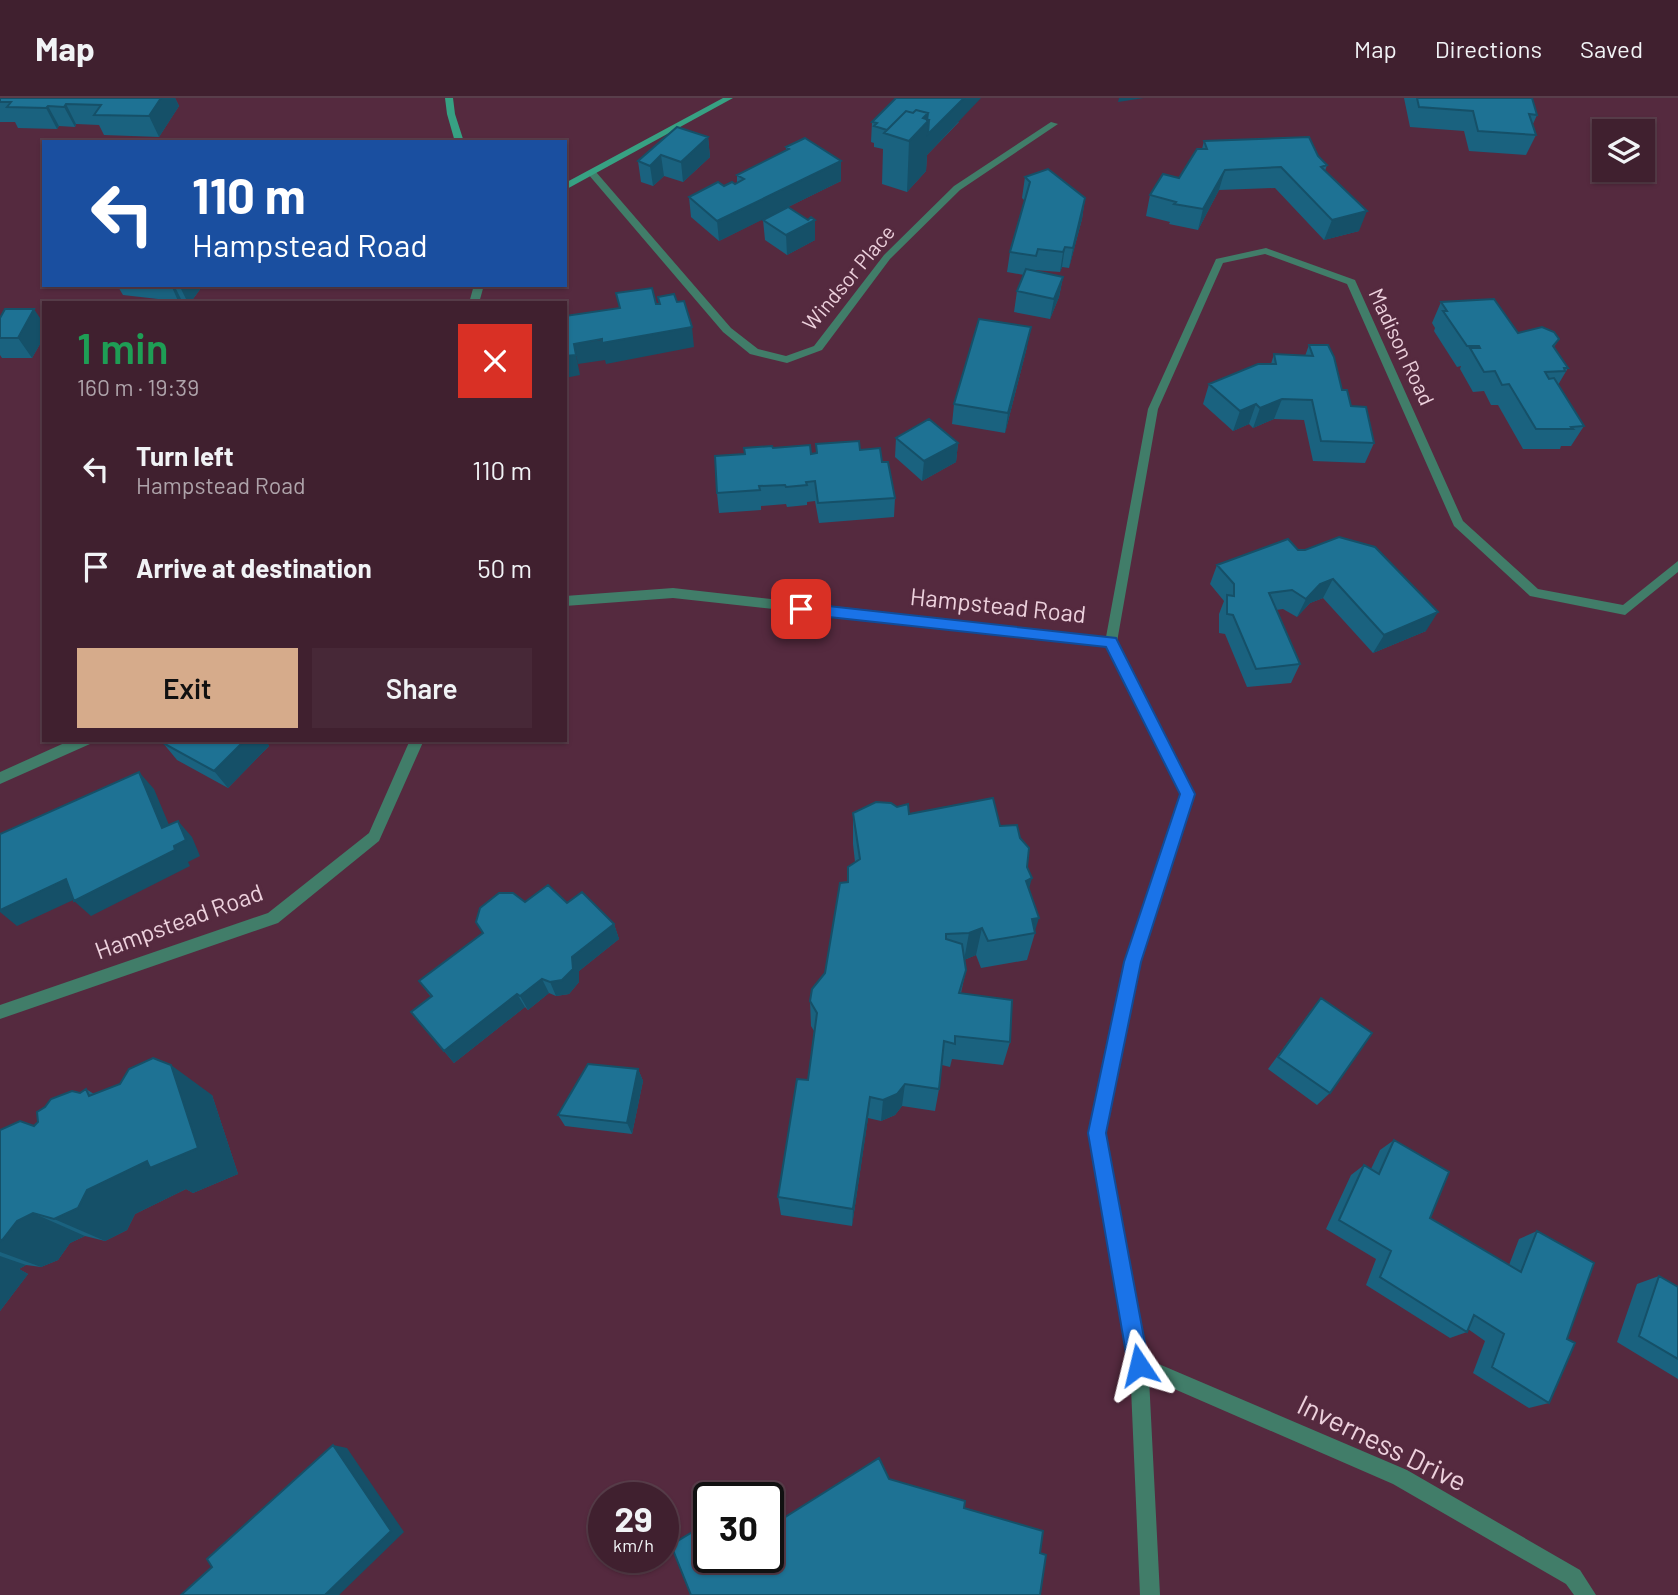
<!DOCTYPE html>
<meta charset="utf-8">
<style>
body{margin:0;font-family:Barlow,sans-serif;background:#472837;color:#f1f3f6;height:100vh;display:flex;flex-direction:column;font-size:26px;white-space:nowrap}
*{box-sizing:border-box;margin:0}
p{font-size:23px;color:#aea3aa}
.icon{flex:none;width:38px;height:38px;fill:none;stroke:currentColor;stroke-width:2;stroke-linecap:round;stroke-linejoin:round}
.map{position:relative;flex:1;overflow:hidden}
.details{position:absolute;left:42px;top:203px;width:525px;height:441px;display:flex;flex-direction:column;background:#40202f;border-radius:0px;box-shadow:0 2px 5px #0004,0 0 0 2px #593e4b}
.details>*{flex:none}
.guide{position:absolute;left:42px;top:42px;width:525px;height:147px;border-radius:0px;box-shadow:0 2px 5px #0004,0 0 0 2px #593e4b;background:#1a4fa0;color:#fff;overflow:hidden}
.fabs{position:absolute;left:1592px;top:21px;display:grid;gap:14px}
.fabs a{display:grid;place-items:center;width:63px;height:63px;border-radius:0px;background:#40202f;box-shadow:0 2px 5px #0004,0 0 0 2px #593e4b;font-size:35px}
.speed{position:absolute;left:588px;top:1384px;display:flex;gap:14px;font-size:35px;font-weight:700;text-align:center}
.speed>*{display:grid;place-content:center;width:91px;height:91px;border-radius:50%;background:#40202f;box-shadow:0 2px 5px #0004,0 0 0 2px #593e4b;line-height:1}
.speed small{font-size:18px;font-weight:400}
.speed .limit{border:4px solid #111;border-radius:10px;background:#fff;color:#111}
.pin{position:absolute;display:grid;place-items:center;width:60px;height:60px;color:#fff;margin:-30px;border-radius:14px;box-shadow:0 4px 10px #0006}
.me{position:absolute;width:77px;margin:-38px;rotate:350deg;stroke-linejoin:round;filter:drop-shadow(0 0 5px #0008)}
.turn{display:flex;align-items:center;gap:24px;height:147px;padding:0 35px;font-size:32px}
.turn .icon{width:91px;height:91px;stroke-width:2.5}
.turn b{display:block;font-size:49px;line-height:60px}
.round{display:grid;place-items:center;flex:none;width:74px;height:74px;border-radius:0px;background:#472837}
.summary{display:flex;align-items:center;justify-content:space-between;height:119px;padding:0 35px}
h1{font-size:42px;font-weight:600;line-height:52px;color:#1e9e55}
.cta{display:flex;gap:14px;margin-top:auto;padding:14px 35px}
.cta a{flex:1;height:80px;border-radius:0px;background:#d6ab8b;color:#111;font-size:28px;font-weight:600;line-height:80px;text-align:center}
.cta a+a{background:#472837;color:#f1f3f6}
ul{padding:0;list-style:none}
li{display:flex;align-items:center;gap:21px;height:98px;padding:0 35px}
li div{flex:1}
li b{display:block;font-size:26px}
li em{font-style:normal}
header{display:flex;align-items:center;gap:42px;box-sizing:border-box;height:98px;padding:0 35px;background:#40202f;border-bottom:2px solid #593e4b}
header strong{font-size:33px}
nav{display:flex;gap:38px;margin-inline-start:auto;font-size:24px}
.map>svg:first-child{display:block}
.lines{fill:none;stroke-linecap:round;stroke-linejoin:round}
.street{fill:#417d69;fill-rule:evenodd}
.secondary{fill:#37a183;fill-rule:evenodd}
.wall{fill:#1a627f}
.shaded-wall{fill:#155068}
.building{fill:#1e7294;stroke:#155068;stroke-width:2}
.route{fill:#1a73e8;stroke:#114b97;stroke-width:2}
.labels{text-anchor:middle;stroke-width:6;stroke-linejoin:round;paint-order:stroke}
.far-street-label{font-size:21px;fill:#edd1dd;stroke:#552a3f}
.street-label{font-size:24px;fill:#edd1dd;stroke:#552a3f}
.near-street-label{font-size:28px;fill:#edd1dd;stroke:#552a3f}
</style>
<header>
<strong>Map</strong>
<nav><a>Map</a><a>Directions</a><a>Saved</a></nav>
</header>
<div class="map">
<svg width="1678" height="1497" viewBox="0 0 1678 1497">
<rect width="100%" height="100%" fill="#552a3f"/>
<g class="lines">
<path class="street" d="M1051 24 1058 26 960 92 890 161 822 252 787 265 750 256 723 234 588 76 596 74 731 230 758 251 786 258 814 248 884 157 954 88Z
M1266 150 1355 182 1463 423 1538 491 1623 507 1678 463V474L1625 517 1530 498 1454 428 1347 186 1265 156 1223 165 1158 311 1117 544 1195 696 1140 864 1105 1035 1147 1261 1407 1372 1580 1472 1596 1497H1574L1566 1486 1393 1386 1149 1280 1160 1497H1140L1130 1267 1089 1035 1126 864 1181 696 1107 548 673 500 565 508V498L673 490 1106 539 1148 311 1216 161Z
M474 187H484L479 205H469Z
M71 642H91L90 646 0 686V674Z
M410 642H424L379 743 278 825 0 921V907L268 815 369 735Z"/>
<path class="secondary" d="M445 0H453L455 16 464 44H455L447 16Z
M723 0H733L565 92V85Z"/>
</g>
<path class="wall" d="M0 0H175L179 8 159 39 104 37 99 27 76 26 75 29 59 28 57 31 18 30 15 24H0Z
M1404 0H1532L1537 17 1533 26 1536 37 1526 57 1469 53 1464 33 1410 29Z
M872 24H959L927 57 926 73 907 94 882 86 883 51 874 49V45L871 44Z
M708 39 710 59 683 84 664 78 653 88 641 84 638 63Z
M1204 43 1318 58 1327 67 1325 73 1359 133 1324 142 1275 90 1219 92 1198 132 1169 126 1170 124 1146 118 1150 97 1179 80 1202 51Z
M786 49 841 83 788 109 808 122H815V142L787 157 765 142 763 122 781 112 719 143 691 119 689 99 737 85V77L786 53Z
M1025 79 1085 100 1082 121 1069 170 1062 169 1060 174 1034 172V173L1063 179 1059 199 1050 221 1014 214 1017 193 1024 177 1007 174 1010 154 1025 103 1022 100Z
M117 187H211L210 189 201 190 190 205H160L158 201 123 197Z
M1441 204 1518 235 1559 241 1554 249 1568 270 1558 287 1584 328 1571 348H1561L1560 351H1523L1498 307H1491L1484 293 1473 294 1460 271 1461 268 1457 269 1434 233 1435 230 1432 225Z
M0 220 44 226V239L32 260H2L0 257Z
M1309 247 1342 292 1374 345 1365 365 1313 363 1304 322 1274 321 1253 330 1249 326 1233 333 1203 306 1209 286 1271 266 1274 256 1305 258Z
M1027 249 1005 335 952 326 954 306Z
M896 340 958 345 956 364 922 383 895 359Z
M773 350 811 356 860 352 882 364 895 400 894 419 819 425 815 403 807 404V407L787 409 786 406 761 408V412L719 415 717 395 744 356Z
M1298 452 1426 533 1373 555 1323 500 1310 505 1297 519 1283 511 1276 512 1300 566 1291 585 1247 589 1225 536 1219 535V516L1224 503 1210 486 1217 467Z
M166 642H266L269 648 228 690 177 662 163 645Z
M853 715 909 716 1000 728 1027 769 1029 791 1035 835 1027 862 981 870 976 857 964 862 966 872 961 895 1010 944 1003 967 952 961 950 969 942 967 939 991 935 1013 902 1008 895 1017 881 1023 868 1020 852 1128 781 1117 778 1099 808 982 814 933 811 928 810 903 825 875 848 784 855 764 853 746Z
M525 804 567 805 614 826 619 841 579 873V884L569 896 556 898 549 895 528 912 525 909 454 965 411 914 431 899 419 883Z
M1321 900 1330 995 1317 1007 1268 971 1310 914Z
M638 971 643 983 632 1036 565 1028 558 1017Z
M86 991 94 996 212 997 238 1076 193 1095 186 1091 135 1116 127 1132 105 1143 85 1138 70 1145 58 1162 41 1169 26 1167 19 1171 28 1176 0 1213V1032L34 1028Z
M1394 1042 1430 1120 1509 1167 1519 1141 1537 1133 1567 1241 1549 1305 1529 1310 1473 1275 1485 1243 1468 1231 1467 1234 1450 1240 1366 1187 1376 1161 1326 1131 1351 1077 1364 1067 1371 1071 1380 1052Z
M1659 1178 1678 1189V1281L1617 1244 1637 1186Z"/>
<path class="shaded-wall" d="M159 0H175L179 8 159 39 149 18Z
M964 0H981L927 57 926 73 907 94 909 43 923 20 928 15Z
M1119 0H1144L1118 4Z
M66 6 76 26 75 29 64 9Z
M48 8 59 28 57 31 46 10Z
M708 39 710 59 683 84 681 64Z
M661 57 664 78 653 88 650 68Z
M841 63V83L719 143 717 123Z
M1225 72 1219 92 1198 132 1203 111Z
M1085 100 1082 121 1069 170 1073 150Z
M1367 113 1359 133 1324 142 1332 122Z
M815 122V142L787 157 786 137Z
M1065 149 1062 169 1060 174 1063 154Z
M1063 179 1059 199 1050 221 1054 201Z
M171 187H174L183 205H179Z
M179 187H200L201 190 190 205H188Z
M34 211 44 226V239L32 260 18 240Z
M692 229 694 249 606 266 605 262 578 266 574 246Z
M1031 229 1027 249 1005 335 1008 315Z
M576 257 580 277 565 280V258Z
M1282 301 1274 321 1253 330 1260 310Z
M1256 306 1249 326 1233 333 1240 313Z
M958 345 956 364 922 383 924 363Z
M1333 481 1323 500 1310 505 1297 519 1306 501 1320 486Z
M1438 514 1426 533 1373 555 1384 537Z
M245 642H266L269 648 228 690 214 673Z
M139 674 154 691 177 746 162 730Z
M178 723 192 739 200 758 188 764 190 768 91 818 74 803 174 748Z
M1032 780 1024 809 1026 783Z
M66 781 84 797 17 828 0 814V812Z
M1039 820 1034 836 1032 821Z
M614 826 619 841 579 873V884L569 896 556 898 550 884 572 859Z
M982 830 976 857 964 862 969 835Z
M542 881 549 895 528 912 520 898Z
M517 896 525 909 454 965 444 953Z
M171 967 212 997 238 1076 193 1095 186 1091 135 1116 127 1132 105 1143 54 1121 87 1092Z
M638 971 643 983 632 1036 627 1025Z
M905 986 902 1008 895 1017 881 1023 883 1002Z
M870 999 868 1020 852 1128 853 1111Z
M33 1115 85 1138 70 1145 58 1162 41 1169 0 1154V1143L17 1123Z
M0 1158 26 1167 19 1171 28 1176 0 1213Z
M333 1347 347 1350 404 1434 339 1497H325Z
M767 1389 769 1391 783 1422 782 1421Z"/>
<path class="building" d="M0 0H161L149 18 94 17 101 7 66 6 64 9 48 8 46 10 7 9 11 4H0Z
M896 0H964L928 36 929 22H927L928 15 916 12 913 15 906 13 887 32 874 28 877 25 872 24Z
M1417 0H1532L1537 17 1529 16 1536 37 1478 33 1473 13 1419 9Z
M916 12 928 15 923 20 929 22 909 43 884 35 906 13 913 15Z
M677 29 708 39 681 64 661 57 650 68 638 63Z
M1309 39 1318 58 1327 67 1321 69 1367 113 1332 122 1281 69 1225 72 1203 111 1174 106 1176 104 1150 97 1163 76 1179 80 1197 51H1207L1204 43Z
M805 40 841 63 717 123 689 99 718 84 724 88 732 84 735 86 744 81 737 77 789 51 786 49Z
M1048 71 1085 100 1073 150 1065 149 1063 154 1038 151 1036 158 1010 154 1030 84 1025 79Z
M788 109 808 122 811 119 815 122 786 137 763 122Z
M1026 171 1063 179 1054 201 1017 193Z
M652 190 656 206H660L658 199 674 196 677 204 684 203 692 229 602 245V241L574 246 576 257 565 258V218L620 210 616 195Z
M1494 201 1518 235 1542 229 1554 234 1559 241 1553 248 1568 270H1564L1565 273 1545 274 1549 281 1554 280 1584 328 1571 329 1573 331H1536L1509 286 1502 287 1495 273 1484 274 1470 250H1480L1479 248H1467L1443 213H1447L1441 204Z
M5 211H34L18 240H0V220Z
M979 221 1031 229 1008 315 954 306Z
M1309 247H1328L1334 259 1342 292H1347L1351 308 1366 309 1374 345 1321 343 1312 302 1282 301 1260 310 1256 306 1240 313 1209 286 1258 266H1276L1274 256 1313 258Z
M929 321 958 345 924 363 896 340Z
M859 343 860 352 880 350 882 364H888L895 400 818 405 815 383 806 384 807 387 786 389 785 387 759 388 760 392 717 395 715 358 745 356 744 350 772 348 773 350 810 347 811 356 817 355 816 346Z
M1339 439 1375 449 1438 514 1384 537 1333 481 1320 486 1306 501 1292 492 1269 495 1300 566 1256 571 1233 517 1227 516V497L1234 498V486L1217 467 1288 441 1298 452H1305Z
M166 642H245L214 673 163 645Z
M139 674 162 730 178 723 186 742 174 748 175 752 74 803 66 781 0 812V736Z
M993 700 1000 728 1017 727 1020 740 1029 750 1027 769 1032 780 1026 783 1039 820 1032 821 1035 835 988 843 982 830 969 835 946 836V841L962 846 966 872 959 895 1012 902 1010 944 955 938V946L944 943 939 991 905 986 897 996 883 1002 870 999 853 1111 778 1099 797 981 808 982 817 915 810 903 812 891 825 875 840 785 848 784V769L860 761 853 715 876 704 891 705 897 709 908 706 909 716Z
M548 787 567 805 582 794 614 826 572 859 573 871 562 882 550 884 542 881 520 898 517 896 444 953 411 914 432 898 419 883 483 835 476 824 480 810 499 795H513L525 804Z
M1321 900 1372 935 1330 995 1278 959Z
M153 960 171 967 198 1050 150 1070 147 1063 87 1092 78 1110 54 1121 33 1115 17 1123 3 1141 0 1143V1032L20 1023 34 1028 38 1024 37 1014 45 1009 51 1001 72 993 80 995 86 991 89 998 120 986 129 971Z
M588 966 638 971 627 1025 558 1017Z
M1394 1042 1449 1074 1430 1120 1521 1174 1537 1133 1594 1165 1567 1241 1575 1245 1549 1305 1492 1269 1504 1236 1474 1217 1467 1234 1380 1179 1391 1153 1339 1122 1364 1067 1379 1076Z
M1659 1178 1678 1189V1261L1639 1238Z
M333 1347 391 1433 325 1497H181L212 1469 207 1461Z
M879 1360 889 1381 965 1403 964 1410 1043 1433 1040 1455 1046 1457 1040 1497H691L671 1447 709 1424V1460H768V1400H748L767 1389 782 1421Z"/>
<path class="route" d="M801 505 1116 540 1195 696 1141 864 1106 1035 1149 1267 1146 1274 1139 1277 1131 1274 1128 1267 1088 1035 1124 864 1180 696 1106 549 801 516 794 511Z"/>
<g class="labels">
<g class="far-street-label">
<text transform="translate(849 180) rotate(-50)" y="7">Windsor Place</text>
<text transform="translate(1401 249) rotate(65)" y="7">Madison Road</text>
</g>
<g class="street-label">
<text transform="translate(998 508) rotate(6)" y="8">Hampstead Road</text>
<text transform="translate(179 824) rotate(-20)" y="8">Hampstead Road</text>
</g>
<g class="near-street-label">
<text transform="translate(1382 1345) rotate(26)" y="10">Inverness Drive</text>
</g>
</g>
</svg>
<div class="fabs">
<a><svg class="icon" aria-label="layers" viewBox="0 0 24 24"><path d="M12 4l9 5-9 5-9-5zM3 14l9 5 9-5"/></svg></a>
</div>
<div class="speed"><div>29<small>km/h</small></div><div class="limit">30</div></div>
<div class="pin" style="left:801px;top:511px;background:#d93025"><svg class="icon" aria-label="arrive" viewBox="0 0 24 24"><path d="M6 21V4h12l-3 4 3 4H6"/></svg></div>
<svg class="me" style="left:1139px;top:1267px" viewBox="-20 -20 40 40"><path d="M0-17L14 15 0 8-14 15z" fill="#1a73e8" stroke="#fff" stroke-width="4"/></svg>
<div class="guide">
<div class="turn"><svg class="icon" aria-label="left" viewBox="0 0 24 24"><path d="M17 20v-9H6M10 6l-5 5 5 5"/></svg><div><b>110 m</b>Hampstead Road</div></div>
</div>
<section class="details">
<div class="summary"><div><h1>1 min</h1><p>160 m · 19:39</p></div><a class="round" style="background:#d93025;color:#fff"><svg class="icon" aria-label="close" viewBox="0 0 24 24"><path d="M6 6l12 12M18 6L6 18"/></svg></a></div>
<ul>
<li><svg class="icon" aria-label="left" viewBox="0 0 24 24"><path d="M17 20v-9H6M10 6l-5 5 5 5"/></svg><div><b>Turn left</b><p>Hampstead Road</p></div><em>110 m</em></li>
<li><svg class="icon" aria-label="arrive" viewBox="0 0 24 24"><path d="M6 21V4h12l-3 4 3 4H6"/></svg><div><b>Arrive at destination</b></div><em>50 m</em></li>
</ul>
<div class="cta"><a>Exit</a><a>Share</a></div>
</section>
</div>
